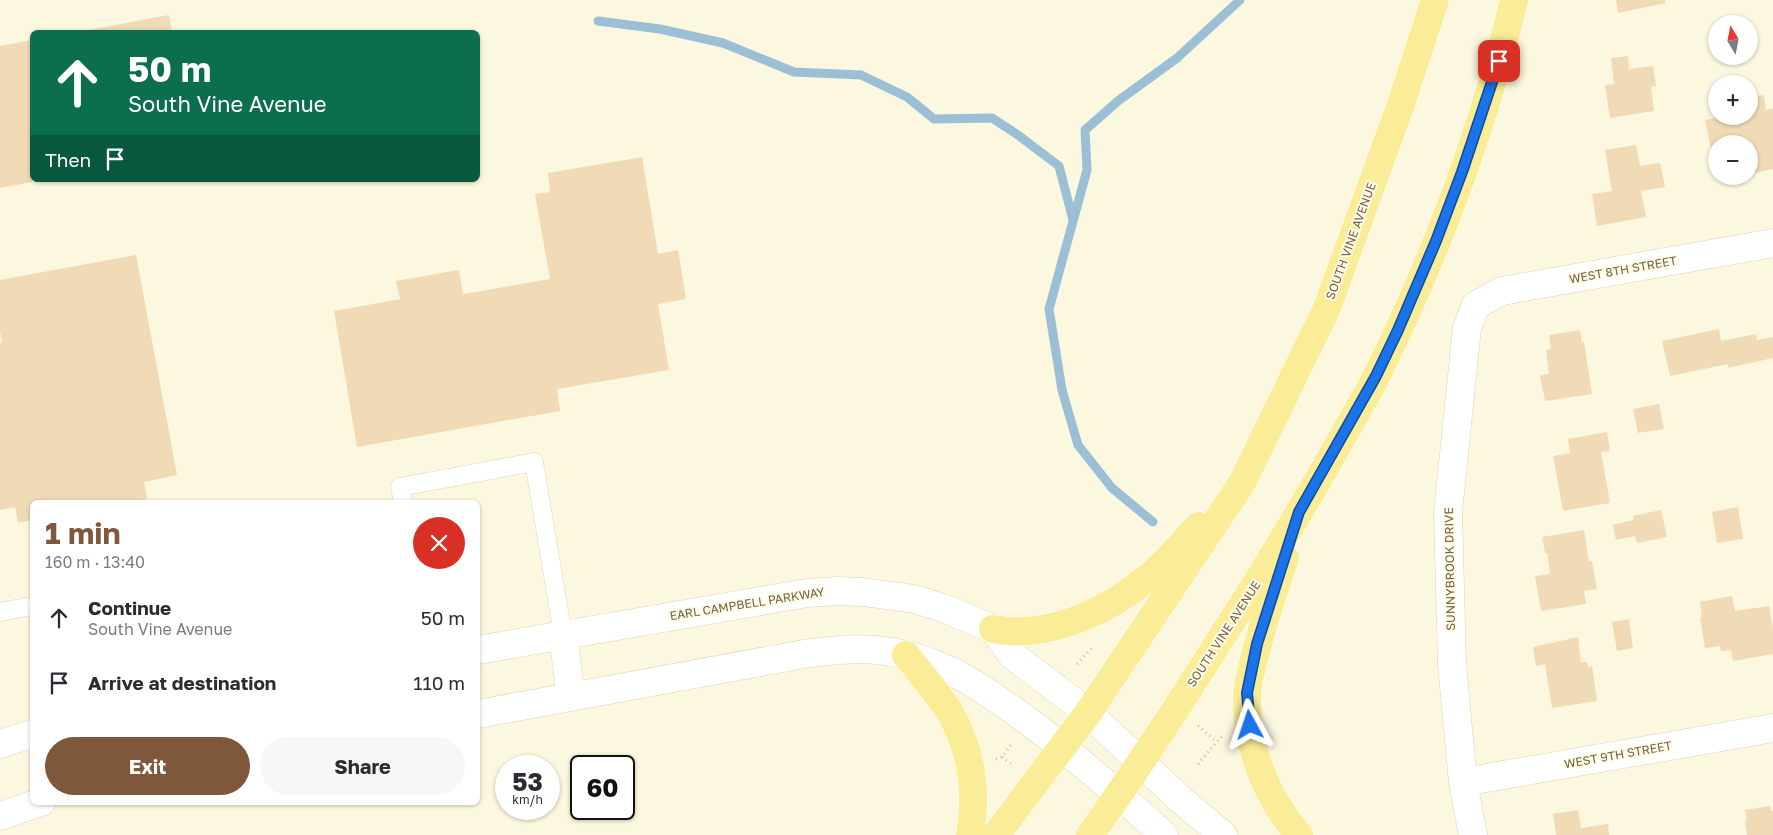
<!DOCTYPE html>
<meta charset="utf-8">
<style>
body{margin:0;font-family:"Golos Text",sans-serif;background:#f7f7f7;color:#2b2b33;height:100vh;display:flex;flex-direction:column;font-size:19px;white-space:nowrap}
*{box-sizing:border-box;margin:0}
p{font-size:16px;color:#7c7c81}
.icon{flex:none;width:28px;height:28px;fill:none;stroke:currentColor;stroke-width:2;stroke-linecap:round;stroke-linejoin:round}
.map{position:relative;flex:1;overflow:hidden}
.sheet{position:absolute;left:30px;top:500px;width:450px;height:305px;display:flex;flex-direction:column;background:#fff;border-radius:8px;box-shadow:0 1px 4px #0004}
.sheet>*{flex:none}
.banner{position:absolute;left:30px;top:30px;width:450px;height:152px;border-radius:8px;box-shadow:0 1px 4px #0004;background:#0b6e4f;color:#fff;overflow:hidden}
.needle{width:32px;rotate:350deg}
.controls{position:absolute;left:1708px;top:15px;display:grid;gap:10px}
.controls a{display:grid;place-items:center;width:50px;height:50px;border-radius:50%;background:#fff;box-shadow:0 1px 4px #0004;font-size:25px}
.speed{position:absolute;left:495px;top:755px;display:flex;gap:10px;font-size:25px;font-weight:700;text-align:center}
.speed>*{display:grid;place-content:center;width:65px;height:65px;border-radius:50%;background:#fff;box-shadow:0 1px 4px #0004;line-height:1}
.speed small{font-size:12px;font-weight:400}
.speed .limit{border:2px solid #111;border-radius:8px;background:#fff;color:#111}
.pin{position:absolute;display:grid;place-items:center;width:42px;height:42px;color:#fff;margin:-21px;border-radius:10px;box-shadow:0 2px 8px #0006}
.me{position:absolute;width:55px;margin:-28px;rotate:355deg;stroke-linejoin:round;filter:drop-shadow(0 0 4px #0008)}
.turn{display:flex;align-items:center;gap:18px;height:105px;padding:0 15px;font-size:22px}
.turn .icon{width:65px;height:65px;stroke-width:2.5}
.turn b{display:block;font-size:35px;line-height:42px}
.then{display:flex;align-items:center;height:48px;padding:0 15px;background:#0003;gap:10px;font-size:19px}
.round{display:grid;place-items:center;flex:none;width:52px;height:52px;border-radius:26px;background:#f7f7f7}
.summary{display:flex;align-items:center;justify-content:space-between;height:85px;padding:0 15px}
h1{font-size:30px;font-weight:700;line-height:38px;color:#7f573b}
.cta{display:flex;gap:10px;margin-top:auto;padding:10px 15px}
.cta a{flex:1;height:58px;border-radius:30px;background:#7f573b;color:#fff;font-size:20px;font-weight:700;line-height:58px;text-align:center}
.cta a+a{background:#f7f7f7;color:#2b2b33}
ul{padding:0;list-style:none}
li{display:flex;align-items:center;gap:15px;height:65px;padding:0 15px}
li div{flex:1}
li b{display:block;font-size:19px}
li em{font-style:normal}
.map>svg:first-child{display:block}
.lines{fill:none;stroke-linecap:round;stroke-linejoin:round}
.stream{stroke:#9bc0d6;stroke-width:9}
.building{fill:#f1dbb7}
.lane-casing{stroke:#dfd4bb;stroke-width:19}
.street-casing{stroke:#dfd4bb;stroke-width:29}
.secondary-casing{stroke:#e1d4b6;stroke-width:29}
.primary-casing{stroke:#fff;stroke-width:29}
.path{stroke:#d5be9b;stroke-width:3;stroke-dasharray:1 4;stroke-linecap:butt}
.lane{stroke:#fff;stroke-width:18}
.street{stroke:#fff;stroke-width:28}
.secondary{stroke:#fff;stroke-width:28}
.primary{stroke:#fbec97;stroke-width:28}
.route-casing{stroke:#114b97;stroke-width:12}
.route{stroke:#1a73e8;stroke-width:9}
.labels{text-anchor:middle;stroke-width:4;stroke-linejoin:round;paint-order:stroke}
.street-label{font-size:12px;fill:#726047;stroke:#fffbe5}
</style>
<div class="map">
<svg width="1773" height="835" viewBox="0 0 1773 835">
<rect width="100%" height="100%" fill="#fcf7df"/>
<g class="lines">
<path class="stream" d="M598 21 660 29 723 43 794 72 861 75 907 97 934 119 992 118 1018 135 1059 166 1073 220
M1153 522 1112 488 1078 445 1062 390 1049 309 1087 170 1085 130 1118 101 1177 58 1240 0"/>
</g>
<path class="building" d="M1616 0H1665L1666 3 1618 13Z
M169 15 172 32H78Z
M32 40V182L0 188V46Z
M1628 56 1629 69 1653 66 1656 86 1651 87 1654 111 1610 118 1605 85 1614 84 1611 58Z
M1764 95 1766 110 1773 108V169L1749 174V144H1716V153L1712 154 1705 120 1724 116H1749V98Z
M1636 145 1640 166 1660 163 1665 187 1641 191 1646 217 1597 226 1592 194 1612 191 1605 150Z
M642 157 658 254 678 250 686 299 658 304 669 370 557 389 560 411 357 447 334 311 400 299 396 281 459 270 463 294 550 279 535 194 550 192 548 173Z
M136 255 177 475 144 482 147 499 127 502H32V520L18 523 15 507 0 510V343H2L0 331V280Z
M1719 329 1721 341 1756 334 1757 340 1773 337V358L1728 368V364L1670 376 1662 341Z
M1580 330 1582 343 1584 342 1592 394 1545 401 1540 375 1549 374 1546 350 1551 349 1549 335Z
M1659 404 1664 429 1638 433 1633 409Z
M1607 432 1610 451 1601 452 1610 503 1563 511 1553 456 1570 453 1568 439Z
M1738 507 1743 539 1717 543 1712 512Z
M1661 510 1667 537 1637 543 1635 536 1616 540 1613 525 1634 520 1633 516Z
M1584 530 1589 562 1592 561 1597 589 1584 591 1586 604 1541 611 1535 576 1550 574 1547 553H1545L1542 537Z
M1732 596 1735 611 1769 606 1773 629V654L1733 661 1731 650 1721 651 1720 646 1705 648 1700 617H1702L1700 602Z
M1629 619 1633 648 1617 651 1612 622Z
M1578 637 1581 662H1587L1588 667 1592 666 1597 701 1552 708 1545 664 1536 666 1533 647Z
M1770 806 1771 811H1773V835H1747L1745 821 1747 820 1745 810Z
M1578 810 1581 828 1608 824 1609 835H1556L1553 814Z"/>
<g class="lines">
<defs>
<path id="lane" d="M403 502 400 487 534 462 563 635
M0 612 32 606"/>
<path id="street" d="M1463 782 1773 728
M1473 835 1463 782 1452 664 1448 512 1467 328 1476 305 1502 291 1773 243"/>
<path id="secondary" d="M563 635 571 697
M478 650 807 593 837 591 863 592 915 599 946 609 993 629 1012 655 1088 713 1181 800 1223 835
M478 714 804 654C838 649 872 646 905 655 954 666 988 692 1028 721 1075 756 1120 795 1164 835
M0 744 32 734
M0 816 41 802"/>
<path id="primary" d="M1285 558C1273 594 1260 630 1252 668 1250 676 1247 686 1247 694 1246 746 1265 796 1299 835
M993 629C1046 639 1103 614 1145 580 1164 565 1181 544 1199 526
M906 655C920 673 941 697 952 716 972 753 977 794 970 835
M996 835 1088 713 1242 483 1327 308 1401 104 1435 0
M1090 835C1136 771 1179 705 1221 638 1261 577 1298 515 1334 452 1348 426 1365 400 1378 373 1436 255 1484 128 1514 0"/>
</defs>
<use href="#lane" class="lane-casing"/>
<use href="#street" class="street-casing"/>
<use href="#secondary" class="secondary-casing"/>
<use href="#primary" class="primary-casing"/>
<path class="path" d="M1077 664 1094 646
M1198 726 1216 741
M1002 757 1014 766
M996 759 1002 757 1011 745
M1198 764 1222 736"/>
<use href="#lane" class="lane"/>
<use href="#street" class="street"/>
<use href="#secondary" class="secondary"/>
<use href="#primary" class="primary"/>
</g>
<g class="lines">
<defs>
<path id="route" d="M1250 725 1247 693 1257 644 1299 512 1376 376 1398 330 1436 241 1462 172 1499 61"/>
</defs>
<use href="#route" class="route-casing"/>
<use href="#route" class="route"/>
</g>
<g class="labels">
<g class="street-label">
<text transform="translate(1351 241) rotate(-70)" y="4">SOUTH VINE AVENUE</text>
<text transform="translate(1623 270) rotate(-10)" y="4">WEST 8TH STREET</text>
<text transform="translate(1450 569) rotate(-91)" y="4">SUNNYBROOK DRIVE</text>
<text transform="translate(747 604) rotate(-9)" y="4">EARL CAMPBELL PARKWAY</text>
<text transform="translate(1224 634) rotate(-57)" y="4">SOUTH VINE AVENUE</text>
<text transform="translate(1618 755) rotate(-10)" y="4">WEST 9TH STREET</text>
</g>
</g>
</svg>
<div class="controls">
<a><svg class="needle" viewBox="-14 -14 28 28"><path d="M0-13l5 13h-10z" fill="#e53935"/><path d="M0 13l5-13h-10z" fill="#7c7c81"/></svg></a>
<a>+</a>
<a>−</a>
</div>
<div class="speed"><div>53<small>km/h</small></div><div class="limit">60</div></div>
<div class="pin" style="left:1499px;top:61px;background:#d93025"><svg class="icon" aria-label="arrive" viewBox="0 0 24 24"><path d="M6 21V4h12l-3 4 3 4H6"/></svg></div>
<svg class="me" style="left:1250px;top:725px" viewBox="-20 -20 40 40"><path d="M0-17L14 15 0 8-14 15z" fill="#1a73e8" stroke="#fff" stroke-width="4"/></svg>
<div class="banner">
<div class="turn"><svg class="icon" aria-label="ahead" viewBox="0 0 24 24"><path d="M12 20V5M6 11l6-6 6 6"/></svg><div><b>50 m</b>South Vine Avenue</div></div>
<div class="then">Then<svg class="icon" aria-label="arrive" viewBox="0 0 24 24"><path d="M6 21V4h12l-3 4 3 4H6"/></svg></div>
</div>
<section class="sheet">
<div class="summary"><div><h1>1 min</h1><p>160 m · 13:40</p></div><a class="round" style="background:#d93025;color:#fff"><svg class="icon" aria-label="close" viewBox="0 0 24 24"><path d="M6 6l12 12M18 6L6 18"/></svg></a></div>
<ul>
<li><svg class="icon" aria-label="ahead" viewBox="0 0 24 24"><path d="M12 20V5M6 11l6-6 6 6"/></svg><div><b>Continue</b><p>South Vine Avenue</p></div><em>50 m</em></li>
<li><svg class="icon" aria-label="arrive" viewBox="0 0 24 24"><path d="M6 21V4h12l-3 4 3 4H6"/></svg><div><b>Arrive at destination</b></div><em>110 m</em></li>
</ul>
<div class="cta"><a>Exit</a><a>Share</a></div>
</section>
</div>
